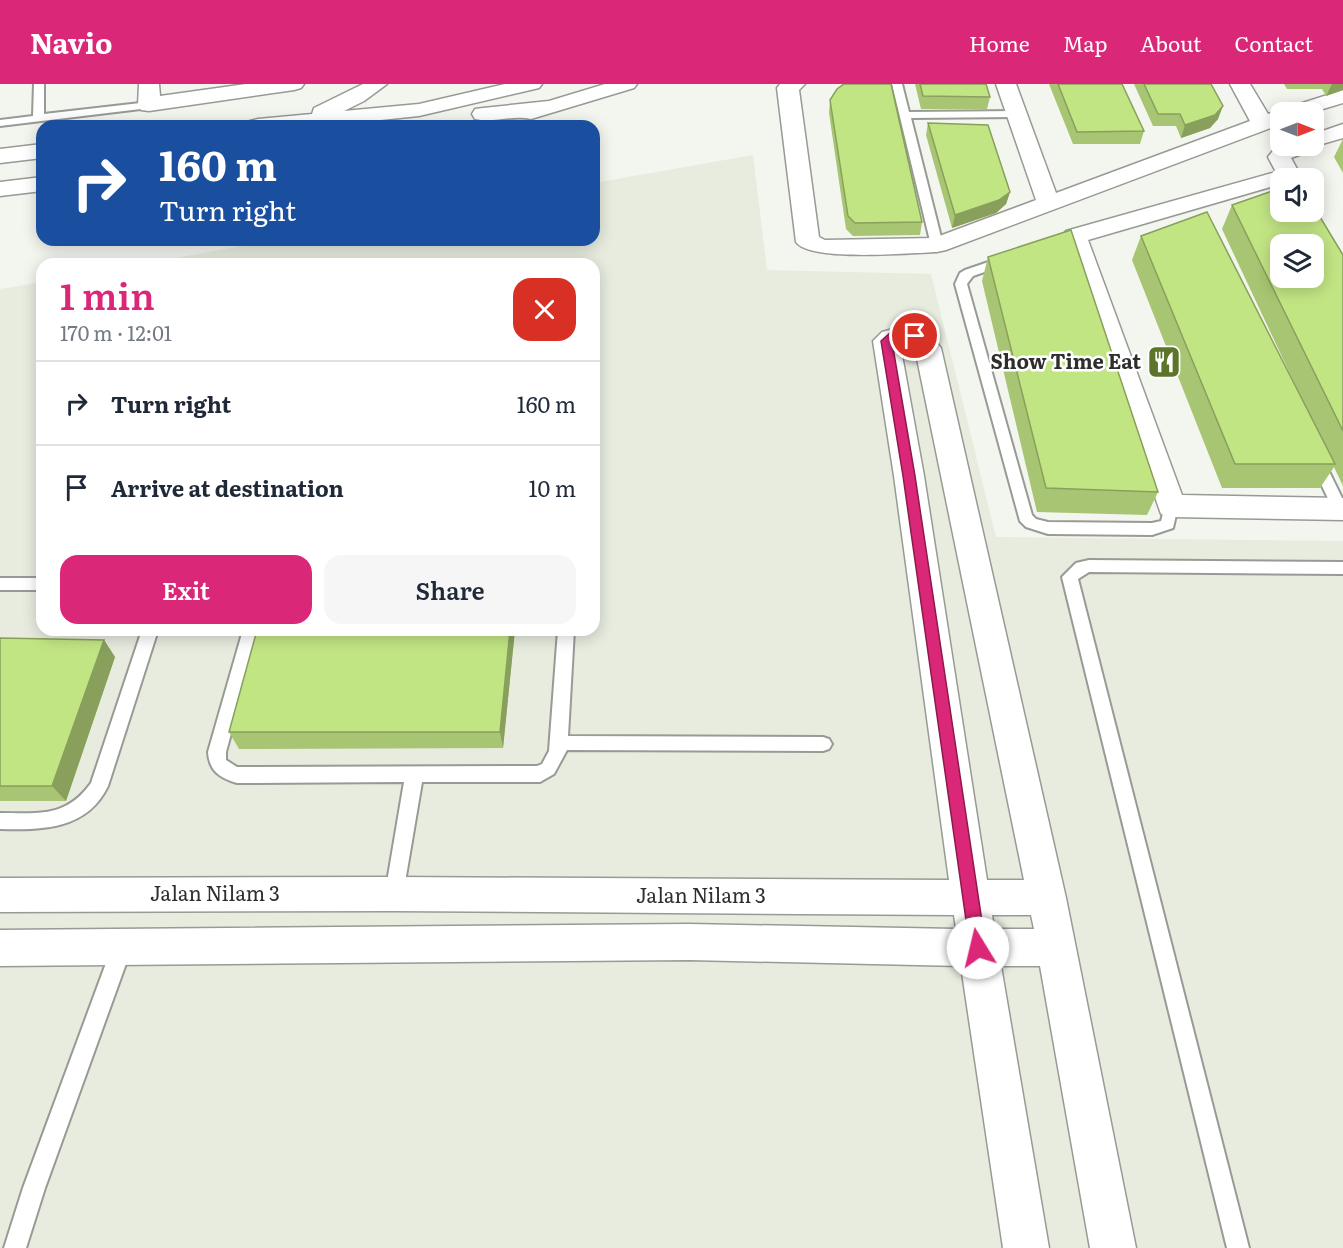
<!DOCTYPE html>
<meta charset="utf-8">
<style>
body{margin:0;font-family:Literata,serif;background:#f6f6f7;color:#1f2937;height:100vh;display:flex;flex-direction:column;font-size:22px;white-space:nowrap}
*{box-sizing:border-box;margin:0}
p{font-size:20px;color:#747a83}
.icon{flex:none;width:33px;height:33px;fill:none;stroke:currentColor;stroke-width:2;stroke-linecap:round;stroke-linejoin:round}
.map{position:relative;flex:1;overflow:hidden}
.sheet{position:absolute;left:36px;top:174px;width:564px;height:378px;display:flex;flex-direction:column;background:#fff;border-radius:18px;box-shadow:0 3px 15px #0003}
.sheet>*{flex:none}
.banner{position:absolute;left:36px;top:36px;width:564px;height:126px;border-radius:18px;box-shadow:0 3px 15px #0003;background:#1a4fa0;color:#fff;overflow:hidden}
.needle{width:39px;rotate:90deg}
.buttons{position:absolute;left:1270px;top:18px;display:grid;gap:12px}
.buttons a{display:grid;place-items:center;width:54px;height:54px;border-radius:12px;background:#fff;box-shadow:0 3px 15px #0003;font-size:30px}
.pin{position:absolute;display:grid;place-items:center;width:51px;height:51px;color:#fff;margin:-26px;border:3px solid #fff;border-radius:50%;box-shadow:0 2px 6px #0007}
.me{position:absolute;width:66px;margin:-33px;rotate:351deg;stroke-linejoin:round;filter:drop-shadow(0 0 4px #0008)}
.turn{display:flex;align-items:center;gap:21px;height:126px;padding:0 24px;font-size:27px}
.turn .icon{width:78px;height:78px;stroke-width:2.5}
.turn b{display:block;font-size:42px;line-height:51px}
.round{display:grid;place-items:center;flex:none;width:63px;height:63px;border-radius:18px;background:#f6f6f7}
.summary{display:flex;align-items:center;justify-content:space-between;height:102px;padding:0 24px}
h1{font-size:36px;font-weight:600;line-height:45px;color:#db2777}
.button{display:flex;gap:12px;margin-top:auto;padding:12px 24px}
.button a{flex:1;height:69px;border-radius:18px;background:#db2777;color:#fff;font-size:24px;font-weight:600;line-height:69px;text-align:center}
.button a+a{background:#f6f6f7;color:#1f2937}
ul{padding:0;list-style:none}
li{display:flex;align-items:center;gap:18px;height:84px;padding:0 24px;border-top:2px solid #e0e1e3}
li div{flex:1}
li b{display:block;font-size:22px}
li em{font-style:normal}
header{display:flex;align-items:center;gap:36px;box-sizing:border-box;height:84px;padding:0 30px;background:#db2777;color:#fff}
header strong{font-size:28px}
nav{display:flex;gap:33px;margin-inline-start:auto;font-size:21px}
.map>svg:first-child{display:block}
.built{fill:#e7ecdf}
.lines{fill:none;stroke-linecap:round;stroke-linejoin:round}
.lane-casing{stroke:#989a95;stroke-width:4}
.street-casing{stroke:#989a95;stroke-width:3}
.secondary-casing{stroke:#989a95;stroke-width:3}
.lane{fill:#fff;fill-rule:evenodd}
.street{fill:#fff;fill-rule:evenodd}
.secondary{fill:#fff;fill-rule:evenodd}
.wall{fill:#a7c572}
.shaded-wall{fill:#88a05c}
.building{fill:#c2e584;stroke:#88a05c;stroke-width:1.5;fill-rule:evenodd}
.route{fill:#db2777;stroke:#8e194d;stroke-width:1.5}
.labels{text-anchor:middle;stroke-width:5;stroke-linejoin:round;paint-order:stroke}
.poi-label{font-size:20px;font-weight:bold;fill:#2e2f2c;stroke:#fff;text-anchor:end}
.street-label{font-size:20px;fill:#2e2f2c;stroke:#fff}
</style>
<header>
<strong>Navio</strong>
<nav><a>Home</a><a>Map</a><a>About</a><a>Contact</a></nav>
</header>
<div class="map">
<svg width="1343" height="1164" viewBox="0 0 1343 1164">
<rect width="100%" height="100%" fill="#f3f5ef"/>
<path class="built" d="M753 71 767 186 931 190 996 453 1343 457V1164H0V205L42 198V546H594V180H142L276 156H594V99Z"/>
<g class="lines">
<defs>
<path id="lane" d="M34 0H44V30L149 18 154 21 149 24 0 42V36L33 32Z
M892 0H902L909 28 1017 27 1022 30 1017 33 911 34 943 161 941 164 937 165 931 161Z
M1006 172 1012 176 1010 179 973 192 967 200 1032 431 1036 435 1048 438 1152 439 1161 437 1166 418H1176L1178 422 1173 444 1152 451 1048 450 1026 443 1020 437 955 200 960 189 965 186Z
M1316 370 1323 375 1343 416V430L1335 429 1309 375Z
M1089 476 1343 478V490L1089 488 1078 495 1249 1164H1227L1062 493 1076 479Z
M0 494H42V506H0Z
M142 546H158L108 702C87 746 42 746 0 745V729C39 729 66 734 91 699Z
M243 546H259L226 668V676L237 683 537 682 542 680 549 667 558 546H574L568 652 823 653 829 655 832 660 829 665 823 667 567 666 554 690 540 698H422L403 810 401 816 394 819 387 816 385 810 404 698 237 699C220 694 209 687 208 668Z
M122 854 129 856 132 863 45 1104 26 1164H4L23 1104 112 863 115 856Z"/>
<path id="street" d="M139 0H159L160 12 246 0H304L301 4 294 6 149 27 141 26 138 21Z
M780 0H805L799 6 819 153 825 156 934 154 1036 116 996 0H1016L1056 109 1250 37 1230 0H1250L1268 30 1343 6V19L1313 28H1281V40L946 166 937 168C911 169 809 178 796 158L777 4Z
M1343 40V54L1312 63 1310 67 1291 74 1302 94H1281V100L1088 156 1182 411 1343 414V436L1171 433 1161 430 1063 152 1066 147 1276 88 1268 73 1276 63 1314 62V50Z
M904 242 929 249 941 264 1066 814 1136 1164H1090L1040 882H1001L1049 1164H1003L961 882 689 876 0 882V846L689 840 956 845 954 831 394 827 0 828V794L394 793 949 796 894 392 873 257 882 248ZM904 259 915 265 1024 796H987L924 392 900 260ZM992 831H1031L1034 845H994Z"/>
<path id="secondary" d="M363 0H387L364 17 344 27 419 20 505 0H542L539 4 419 32 323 42H247L250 37 258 35 312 30 314 24Z
M605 0H637L634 4 531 35C513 31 494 39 475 35L472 30 475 25 483 24 549 17Z
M42 60V74L0 79V65Z
M42 93V107L0 112V98Z"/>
</defs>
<use href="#lane" class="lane-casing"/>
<use href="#street" class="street-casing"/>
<use href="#secondary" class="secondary-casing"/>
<use href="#lane" class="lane"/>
<use href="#street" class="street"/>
<use href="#secondary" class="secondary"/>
</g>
<path class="wall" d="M915 0H986L990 13 987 25H921Z
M1049 0H1122L1144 47 1140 60H1073Z
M1134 0H1211L1218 35 1210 44 1181 54 1176 42H1153Z
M1284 0H1343V6L1326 12 1322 5H1287Z
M830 16 922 138 920 151 853 152 846 145 829 29Z
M928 39 1010 108 1006 120 996 129 952 144 926 51Z
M1343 55V89L1334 73Z
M1232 121 1343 171V402L1334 383 1320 404H1222L1132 176 1141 152 1298 307 1222 145Z
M988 173 1158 408 1147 431 1037 428 982 197Z
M257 546H515L503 664 239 665 229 648Z
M0 554 104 556 115 573 66 717H0Z"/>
<path class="shaded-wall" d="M1332 0H1343V6L1326 12Z
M1223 22 1218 35 1210 44 1181 54 1185 41Z
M1010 108 1006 120 996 129 952 144 955 131Z
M510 546H515L503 664 500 648Z
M104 556 115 573 66 717 52 702Z"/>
<path class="building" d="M844 0H891L922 138 855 139 848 132 830 16 837 5Z
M920 0H986L990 13 923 12Z
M1058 0H1122L1144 47 1077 48Z
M1144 0H1211L1223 22 1215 31 1185 41 1180 30H1158Z
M928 39 988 41 1010 108 999 116 955 131Z
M1281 104V128H1314V123L1343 171V347L1232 121ZM1281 160H1314V194H1281Z
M1207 128 1335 380H1235L1141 152Z
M1071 146 1158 408 1046 404 988 173Z
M257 546H510L500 648H229Z
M0 554 104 556 52 702H0Z"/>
<path class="route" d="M904 247 919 250 921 252 915 256 904 254 892 258 915 392 986 864 984 870 978 872 972 870 970 864 903 392 881 257 890 249Z"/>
<defs>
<symbol id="restaurant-square" viewBox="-11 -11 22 22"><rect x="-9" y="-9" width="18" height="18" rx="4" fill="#5c7528" stroke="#fff"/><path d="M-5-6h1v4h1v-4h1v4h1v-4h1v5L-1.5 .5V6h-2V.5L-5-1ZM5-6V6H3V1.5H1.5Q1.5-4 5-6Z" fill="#fff"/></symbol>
</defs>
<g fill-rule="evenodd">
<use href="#restaurant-square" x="1145" y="259" width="38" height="38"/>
</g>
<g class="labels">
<g class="poi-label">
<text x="1141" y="285">Show Time Eat</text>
</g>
<g class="street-label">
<text x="215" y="817">Jalan Nilam 3</text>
<text x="701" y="819">Jalan Nilam 3</text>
</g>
</g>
</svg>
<div class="buttons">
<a><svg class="needle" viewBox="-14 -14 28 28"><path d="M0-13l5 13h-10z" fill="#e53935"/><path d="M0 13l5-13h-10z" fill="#747a83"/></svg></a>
<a><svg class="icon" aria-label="sound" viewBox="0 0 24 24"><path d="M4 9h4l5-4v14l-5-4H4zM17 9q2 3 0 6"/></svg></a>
<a><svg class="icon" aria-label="layers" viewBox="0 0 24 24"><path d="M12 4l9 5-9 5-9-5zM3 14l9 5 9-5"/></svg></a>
</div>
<div class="pin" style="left:915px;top:252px;background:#d93025"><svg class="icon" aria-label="arrive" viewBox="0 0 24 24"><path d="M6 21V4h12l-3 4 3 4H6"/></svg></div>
<svg class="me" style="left:978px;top:864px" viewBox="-20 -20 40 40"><circle r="19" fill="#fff"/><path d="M0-13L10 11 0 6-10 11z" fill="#db2777"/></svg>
<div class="banner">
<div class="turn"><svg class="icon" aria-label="right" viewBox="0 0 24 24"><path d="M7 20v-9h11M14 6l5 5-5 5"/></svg><div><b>160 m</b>Turn right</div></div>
</div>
<section class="sheet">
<div class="summary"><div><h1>1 min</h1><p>170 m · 12:01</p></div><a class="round" style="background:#d93025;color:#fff"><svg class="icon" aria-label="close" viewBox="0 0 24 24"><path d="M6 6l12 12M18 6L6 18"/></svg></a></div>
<ul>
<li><svg class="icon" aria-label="right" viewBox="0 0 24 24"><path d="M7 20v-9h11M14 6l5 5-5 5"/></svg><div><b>Turn right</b></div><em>160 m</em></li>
<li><svg class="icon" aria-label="arrive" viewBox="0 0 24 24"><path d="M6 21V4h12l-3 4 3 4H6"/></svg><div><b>Arrive at destination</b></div><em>10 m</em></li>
</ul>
<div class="button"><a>Exit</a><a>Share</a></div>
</section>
</div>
